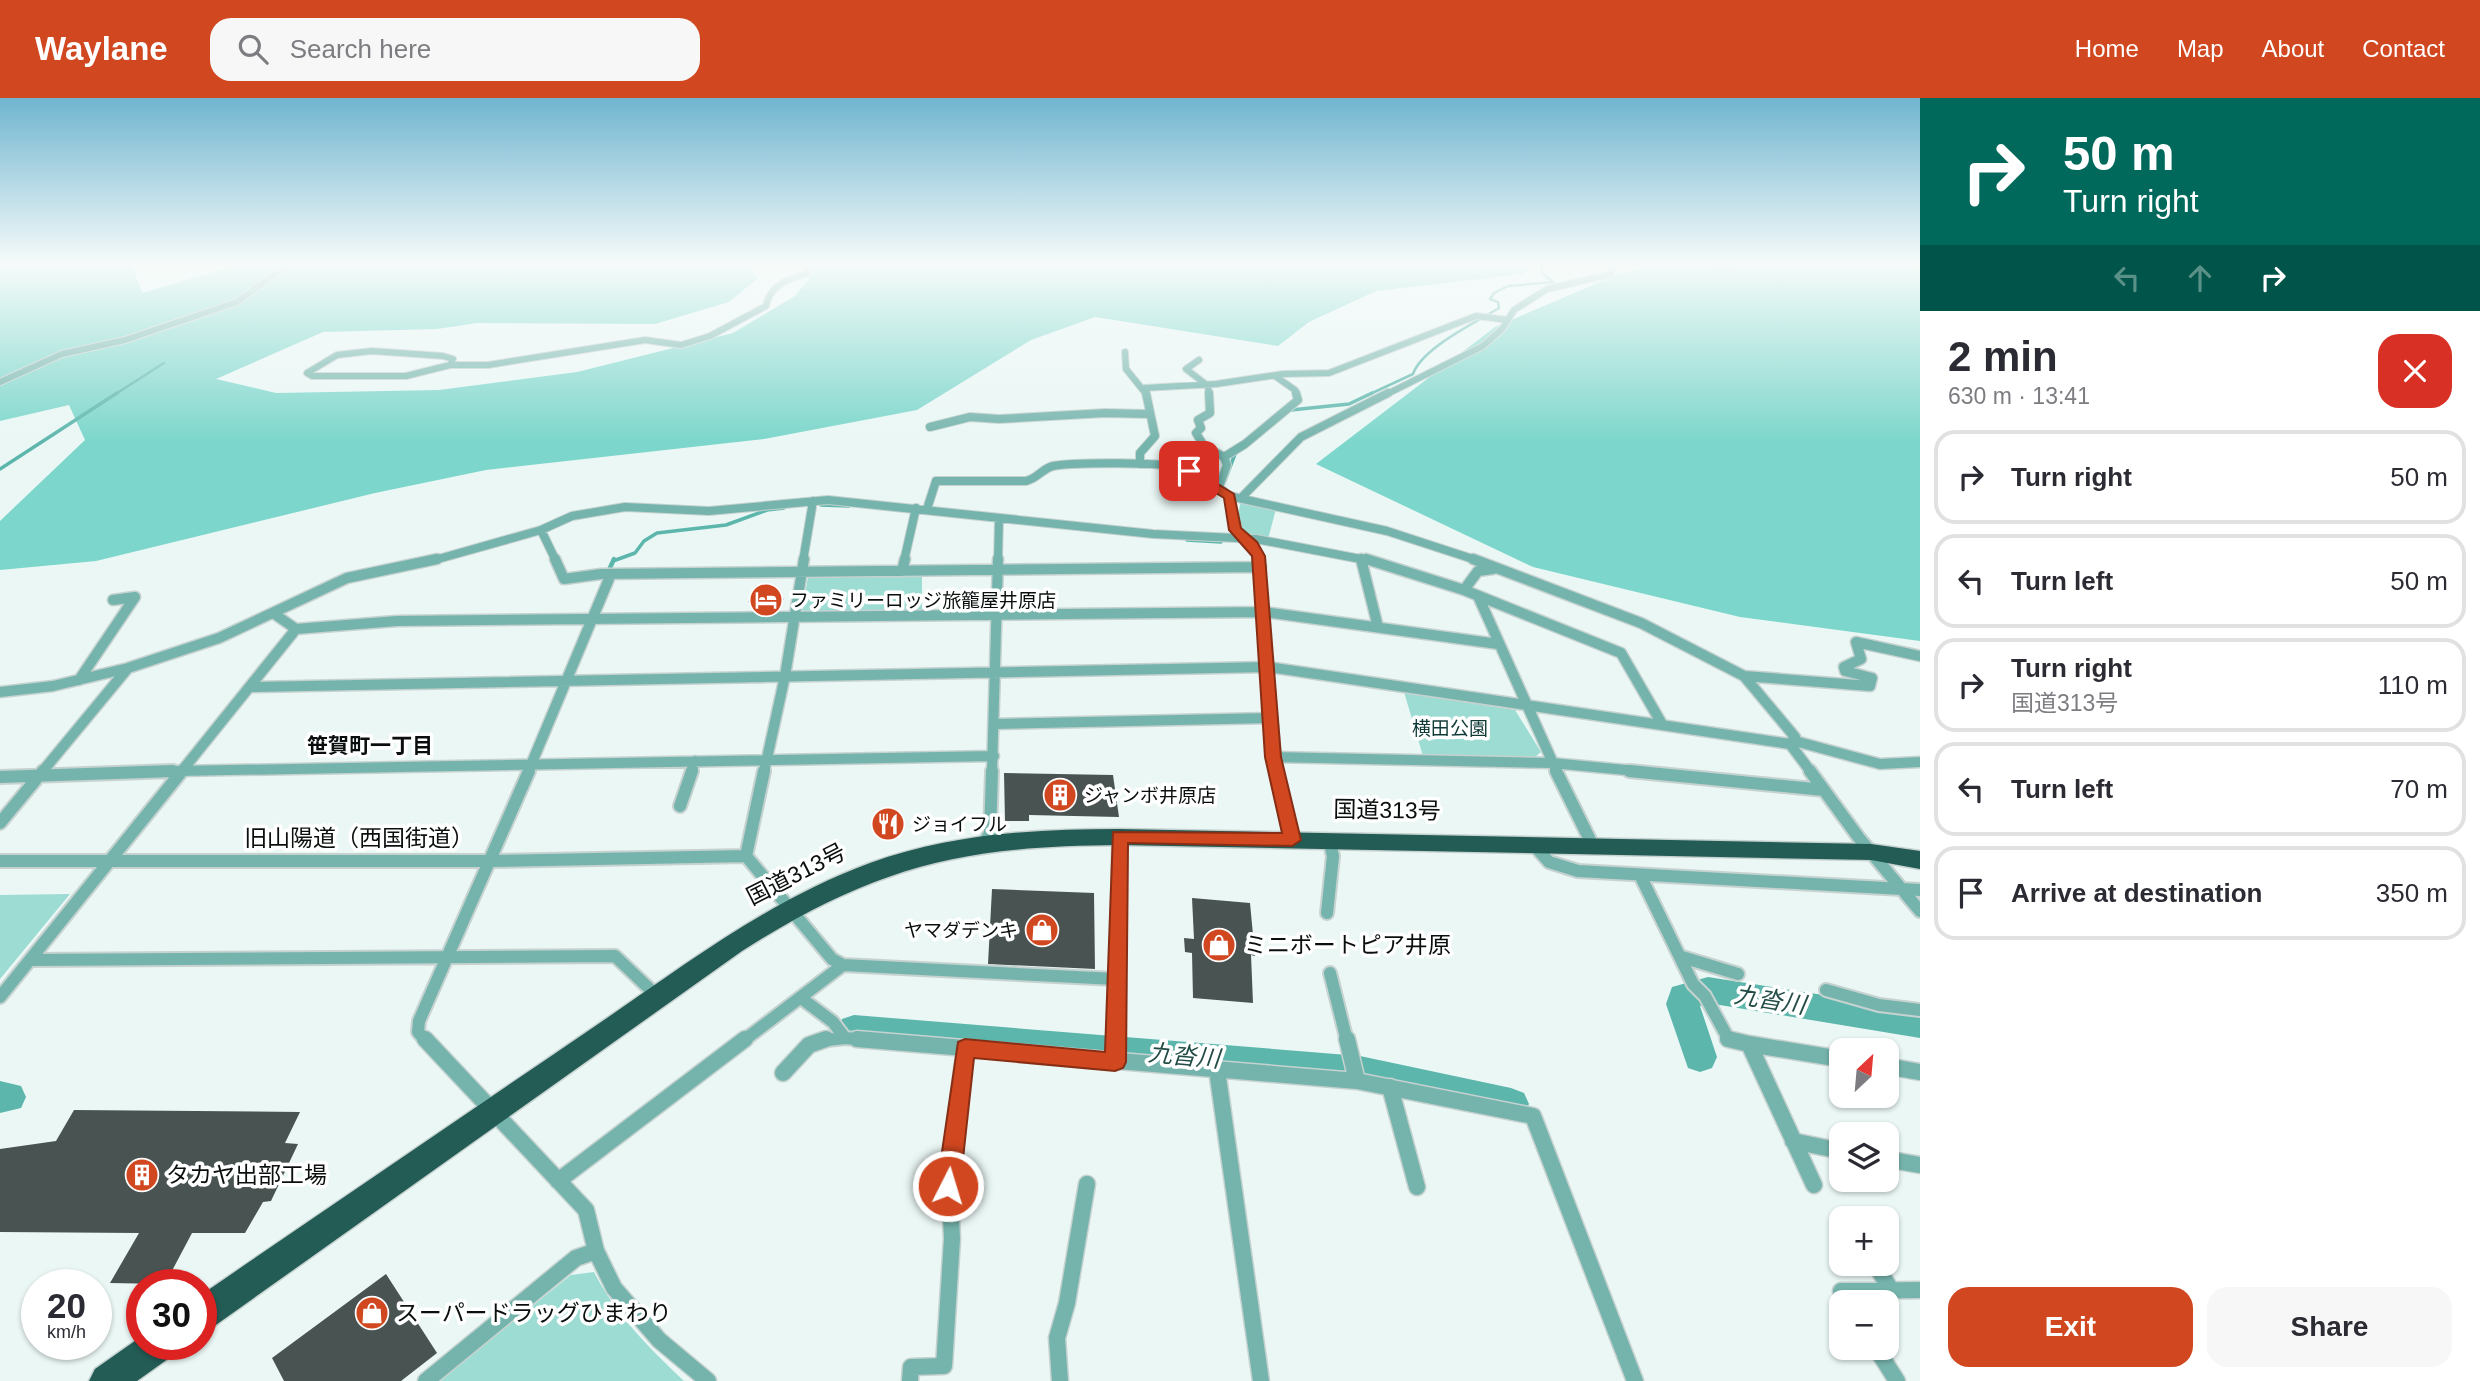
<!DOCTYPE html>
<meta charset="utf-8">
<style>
body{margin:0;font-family:Helvetica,"Noto Sans JP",sans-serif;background:#f7f7f7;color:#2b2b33;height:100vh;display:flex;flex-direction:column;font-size:26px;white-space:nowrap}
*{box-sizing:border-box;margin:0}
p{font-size:23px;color:#7c7c81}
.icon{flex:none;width:38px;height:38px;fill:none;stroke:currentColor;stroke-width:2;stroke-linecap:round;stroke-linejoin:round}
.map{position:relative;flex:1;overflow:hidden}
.sheet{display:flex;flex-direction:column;background:#fff;width:560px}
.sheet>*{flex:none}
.banner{background:#00695c;color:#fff;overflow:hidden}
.needle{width:46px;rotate:26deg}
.tools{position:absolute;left:1829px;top:940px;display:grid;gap:14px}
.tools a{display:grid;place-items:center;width:70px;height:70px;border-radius:14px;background:#fff;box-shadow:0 2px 5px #0004;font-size:35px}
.speed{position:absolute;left:21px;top:1171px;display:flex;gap:14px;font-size:35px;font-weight:700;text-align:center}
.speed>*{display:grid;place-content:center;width:91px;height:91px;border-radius:50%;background:#fff;box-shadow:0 2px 5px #0004;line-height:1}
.speed small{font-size:18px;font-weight:400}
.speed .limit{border:10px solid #d22;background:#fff;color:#111}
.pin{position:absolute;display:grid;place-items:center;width:60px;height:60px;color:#fff;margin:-30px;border-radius:14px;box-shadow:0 4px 10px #0006}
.me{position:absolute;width:77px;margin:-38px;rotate:5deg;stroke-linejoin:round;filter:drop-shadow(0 0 5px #0008)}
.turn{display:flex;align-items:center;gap:24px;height:147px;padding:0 28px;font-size:32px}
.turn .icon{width:91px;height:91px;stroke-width:2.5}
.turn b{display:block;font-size:49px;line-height:60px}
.lanes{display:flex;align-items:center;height:66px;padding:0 28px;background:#0003;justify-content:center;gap:35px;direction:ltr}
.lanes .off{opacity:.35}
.round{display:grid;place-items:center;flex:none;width:74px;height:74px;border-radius:21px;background:#f7f7f7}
.summary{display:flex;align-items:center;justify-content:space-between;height:119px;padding:0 28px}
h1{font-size:42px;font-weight:700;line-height:52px}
.action{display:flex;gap:14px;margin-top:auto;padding:14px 28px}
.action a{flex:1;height:80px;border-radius:21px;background:#d04720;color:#fff;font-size:28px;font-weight:700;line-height:80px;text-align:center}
.action a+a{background:#f7f7f7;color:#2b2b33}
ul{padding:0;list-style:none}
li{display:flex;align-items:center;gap:21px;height:94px;margin:0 14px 10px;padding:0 14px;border:4px solid #e1e1e2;border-radius:21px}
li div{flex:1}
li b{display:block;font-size:26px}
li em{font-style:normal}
header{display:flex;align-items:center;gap:42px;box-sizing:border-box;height:98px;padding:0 35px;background:#d04720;color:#fff}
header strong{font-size:33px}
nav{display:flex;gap:38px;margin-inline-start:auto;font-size:24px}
.search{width:490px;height:63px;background:#f7f7f7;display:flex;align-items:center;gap:18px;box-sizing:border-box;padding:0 24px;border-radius:21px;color:#7c7c81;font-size:26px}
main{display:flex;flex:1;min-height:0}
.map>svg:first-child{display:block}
.green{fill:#9ddcd3}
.forest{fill:#7cd6cb}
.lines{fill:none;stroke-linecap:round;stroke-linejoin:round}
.stream-far2{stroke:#5cb6ac;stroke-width:2.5}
.stream-far1{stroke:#5cb6ac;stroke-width:3.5}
.stream{stroke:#5cb6ac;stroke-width:4.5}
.river{fill:#5cb6ac;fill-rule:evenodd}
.building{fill:#495452}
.street-far4-casing{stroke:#c6d2d0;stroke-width:8}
.street-far3-casing{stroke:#c6d2d0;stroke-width:10}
.street-far2-casing{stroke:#c6d2d0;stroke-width:13}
.street-far1-casing{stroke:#c6d2d0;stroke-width:16}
.street-casing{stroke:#c6d2d0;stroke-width:19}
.highway-casing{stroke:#c6d2d0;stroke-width:3}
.street-far4{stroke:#75b4ac;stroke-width:6}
.street-far3{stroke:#75b4ac;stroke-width:8}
.street-far2{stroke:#75b4ac;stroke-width:10}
.street-far1{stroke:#75b4ac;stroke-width:12}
.street{stroke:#75b4ac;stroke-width:16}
.highway{fill:#235b55;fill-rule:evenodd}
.route{fill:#d04720;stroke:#872e15;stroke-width:2}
.labels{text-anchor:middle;stroke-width:7;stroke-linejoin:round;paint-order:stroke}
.poi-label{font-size:19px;fill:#0a0e0e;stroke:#fff;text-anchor:start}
.park-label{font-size:19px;fill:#0e3935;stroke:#fff}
.neighbourhood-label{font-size:21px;font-weight:bold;fill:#0a0e0e;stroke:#fff}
.near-street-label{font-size:23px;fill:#0a0e0e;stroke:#fff}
.near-poi-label{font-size:23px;fill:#0a0e0e;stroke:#fff;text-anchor:start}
.near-water-label{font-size:24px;font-style:italic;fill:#234c47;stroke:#fff}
</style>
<header>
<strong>Waylane</strong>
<div class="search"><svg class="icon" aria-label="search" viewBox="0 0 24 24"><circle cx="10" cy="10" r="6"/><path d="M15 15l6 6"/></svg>Search here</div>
<nav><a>Home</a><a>Map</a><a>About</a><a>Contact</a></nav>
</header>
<main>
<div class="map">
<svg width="1920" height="1283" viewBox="0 0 1920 1283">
<rect width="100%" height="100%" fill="#eaf7f5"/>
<path class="green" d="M1241 402 1276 411 1268 441 1244 435 1238 417Z
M922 475V514H802L808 479 813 477Z
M1404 594 1515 612 1541 654 1535 659 1423 658Z
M70 796 0 881V797Z
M594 1174C616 1217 649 1250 684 1283H439L571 1177Z"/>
<path class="forest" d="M0 166H134L132 167 142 195 241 166H746L758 180 729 204 655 226 477 225 437 231 323 234 216 281 276 295 439 292 577 274 733 235 795 198 813 176 814 166H1534L1523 176 1376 193 1309 224 1278 248 1095 219 1031 242 917 312 764 341 486 372 375 395 96 463 0 472V423L85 342 69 307 0 323Z
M1652 166H1920V543L1740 519 1533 469 1316 366 1495 229 1616 177Z"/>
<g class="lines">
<path class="stream-far2" d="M114 297 164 265
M1368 297 1413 276C1422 250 1475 225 1499 210L1498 204 1490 201 1494 195 1508 188 1553 184 1542 175 1541 166"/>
<path class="stream-far1" d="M1291 312 1349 306 1372 295
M0 371 117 295
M1225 382 1235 356
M821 407 849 408
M1187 442 1221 444
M613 463 635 455 644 443 657 435 726 427 767 412 784 410"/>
<path class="stream" d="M609 472 614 461"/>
<path class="river" d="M1708 879 1920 912V940L1708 905 1700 908 1717 959 1712 970 1700 974 1688 970 1666 906 1672 889Z
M854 917 1360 958 1511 990 1524 995 1529 1006 1524 1017 1511 1022 1352 985 854 945 842 941 837 931 842 921Z
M0 983 21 988 26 999 21 1010 0 1015Z"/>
</g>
<path class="building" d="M765 495 773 496 784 501 769 508 748 504Z
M1004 675 1113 677 1119 719 1029 717V723H1005Z
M992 791 1094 795 1095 871 988 866Z
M1192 800 1250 805 1255 858 1251 857 1253 905 1193 900 1192 855 1185 854 1184 840 1194 841Z
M74 1012 300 1014 285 1045 298 1046 271 1103 263 1104 245 1135H192L165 1186 110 1185 139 1135 0 1134V1051L56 1043Z
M386 1176 437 1255 401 1283H284L272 1260Z"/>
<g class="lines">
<defs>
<path id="street-far4" d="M1704 166 1737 169 1735 166
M1915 166 1920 167
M372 253 443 258 453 261 450 267 406 278H312L307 275 337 257Z
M1125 254 1126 271 1147 297
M1199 262 1186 271 1208 288 1209 297
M450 267H488L645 242 681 247 710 238 766 208C770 186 789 181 808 175L811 166
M1275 278 1295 292 1297 297
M0 284 62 256 125 242 237 204 289 166
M1144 290 1216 286 1283 276 1329 275 1476 218 1508 222
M1385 297 1483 248 1502 231 1514 212 1547 191 1611 176 1612 166"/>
<path id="street-far3" d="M1209 295 1210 315 1198 322 1201 330 1196 335 1204 348 1224 359
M930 329 970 319 999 321 1105 315 1149 316
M1140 366V355L1155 338 1146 295
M1219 389 1227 367 1224 359 1245 346 1298 302 1296 295
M1229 398 1235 432 1252 447 1259 463
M1241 400 1301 339 1388 295
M927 411 936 383H1026C1037 381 1043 370 1053 368 1074 364 1164 364 1183 370 1199 375 1217 387 1229 398L1387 433 1479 463
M541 432 556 463
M1361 460 1362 463
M431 463 541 432 572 418 625 409 709 413 828 402 1153 436 1256 441 1371 463
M803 463 813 403
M904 463 916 410
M998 463 999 420"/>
<path id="street-far2" d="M555 461 564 481 601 476 1261 469
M1258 461 1277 674
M1361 461 1378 529
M1366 461 1464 492 1621 555 1662 626
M1473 461 1641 525 1744 578 1795 639 1790 646 1811 674
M902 473 905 461
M1464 492 1478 473 1493 471
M1478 498 1557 674
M273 515 296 531 397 523 1265 514 1498 546
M1744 578 1870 588 1872 580 1845 573 1844 569 1861 561 1856 544 1920 558
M79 582 135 499 113 502
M251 589 1268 569 1790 646
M0 594 53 588 128 570 219 540 347 480 437 461
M995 626 1270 620
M1795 643 1880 666 1920 664
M1273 659 1552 665 1647 674
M42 674 128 570
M126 674 994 658
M181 674 296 531
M528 674 611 476
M691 674 695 663
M764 674 785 578 804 461
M992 674 998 461"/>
<path id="street-far1" d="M764 673 746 758 832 861 843 867
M1276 673 1292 742
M1556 673 1593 748
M1629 673 1824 692
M1810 673 1859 740 1920 813
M0 679 173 673
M680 708 692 673
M0 725 43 673
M985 744 990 735 992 673
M1534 747 1549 764 1578 773 1920 792
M0 763H491L746 758
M1640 777 1693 886 1705 898 1729 942 1733 943
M1327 815 1333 758 1329 742
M1682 859 1738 876
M30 862 615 858 658 899
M1330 875 1347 943
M1826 892 1879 907 1920 912
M0 899 182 673
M801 900 833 924 845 940 878 943
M426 943 418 934 419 923 529 673
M743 943 843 867 1115 881
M819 943 845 940
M1115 943 1119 739"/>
<path id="street" d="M425 941 586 1112 596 1153 614 1190 659 1242 708 1283
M857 941 1357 983 1533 1018 1635 1283
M1347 941 1357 983
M1728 941 1749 946 1814 1087
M1749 946 1841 961
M1115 964V941
M1886 968 1920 974
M1217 972 1261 1283
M783 975 809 947 826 941
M1390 989 1417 1089
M1793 1043 1841 1053
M1886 1061 1920 1067
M558 1083 745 941
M1875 1166 1891 1192
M1848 1204 1841 1193 1920 1192
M1876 1250 1897 1283
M426 1283 576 1160 596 1153
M910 1283 911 1269 944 1268 952 1141 949 1073 965 950
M1060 1283 1057 1240 1067 1205 1087 1086"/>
<path id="highway" d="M1119 731 1871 746 1920 753V771L1871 762 1119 747C962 748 876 768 742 853L213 1229 201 1234V1197C329 1109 457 1022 585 935 677 873 764 804 870 765 950 736 1034 731 1119 731Z
M142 1238V1246H177L172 1258 137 1283H89L95 1271Z"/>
</defs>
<use href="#street-far4" class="street-far4-casing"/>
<use href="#street-far3" class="street-far3-casing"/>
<use href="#street-far2" class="street-far2-casing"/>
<use href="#street-far1" class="street-far1-casing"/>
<use href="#street" class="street-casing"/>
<use href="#highway" class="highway-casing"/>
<use href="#street-far4" class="street-far4"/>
<use href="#street-far3" class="street-far3"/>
<use href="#street-far2" class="street-far2"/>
<use href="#street-far1" class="street-far1"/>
<use href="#street" class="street"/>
<use href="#highway" class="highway"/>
</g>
<linearGradient id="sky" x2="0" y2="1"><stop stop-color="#70b5d0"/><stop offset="0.48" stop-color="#f6fbfa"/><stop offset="1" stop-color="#f6fbfa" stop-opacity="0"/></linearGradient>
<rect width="1920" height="345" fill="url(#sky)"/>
<path class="route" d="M1185 371H1193L1234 396 1241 430 1257 444 1265 458 1281 659 1301 742 1292 748 1128 745 1126 964 1123 970 1115 973 974 960 960 1088 957 1095 948 1099 940 1095 937 1088 958 944 965 941 1105 954 1113 734 1282 735 1265 659 1252 458 1229 432 1224 400 1185 376Z"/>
<defs>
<symbol id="hotel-disc" viewBox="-11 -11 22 22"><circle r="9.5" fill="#d04720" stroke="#fff"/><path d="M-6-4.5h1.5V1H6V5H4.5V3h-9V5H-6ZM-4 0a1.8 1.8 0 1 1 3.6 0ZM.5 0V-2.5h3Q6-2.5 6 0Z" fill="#fff"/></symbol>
<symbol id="building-disc" viewBox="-11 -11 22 22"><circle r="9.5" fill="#d04720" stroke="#fff"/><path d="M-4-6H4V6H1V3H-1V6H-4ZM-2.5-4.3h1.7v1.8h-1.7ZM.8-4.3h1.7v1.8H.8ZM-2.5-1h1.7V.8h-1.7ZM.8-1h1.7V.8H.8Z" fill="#fff"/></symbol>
<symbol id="restaurant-disc" viewBox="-11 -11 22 22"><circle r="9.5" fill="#d04720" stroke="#fff"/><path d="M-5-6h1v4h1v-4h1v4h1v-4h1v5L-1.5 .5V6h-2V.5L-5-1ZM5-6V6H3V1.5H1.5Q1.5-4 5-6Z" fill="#fff"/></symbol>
<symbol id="shop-disc" viewBox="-11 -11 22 22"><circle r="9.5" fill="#d04720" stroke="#fff"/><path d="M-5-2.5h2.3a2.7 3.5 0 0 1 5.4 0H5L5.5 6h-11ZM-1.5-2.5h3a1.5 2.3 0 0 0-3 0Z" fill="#fff"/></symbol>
</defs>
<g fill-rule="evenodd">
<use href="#hotel-disc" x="747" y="483" width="38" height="38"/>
<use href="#building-disc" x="1041" y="678" width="38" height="38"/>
<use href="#restaurant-disc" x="869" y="707" width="38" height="38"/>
<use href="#shop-disc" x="1023" y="813" width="38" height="38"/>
<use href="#shop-disc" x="1200" y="828" width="38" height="38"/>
<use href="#building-disc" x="123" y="1058" width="38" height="38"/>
<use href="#shop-disc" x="353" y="1196" width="38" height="38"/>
</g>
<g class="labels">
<g class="poi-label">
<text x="790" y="509">ファミリーロッジ旅籠屋井原店</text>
<text x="1084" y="704">ジャンボ井原店</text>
<text x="912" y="733">ジョイフル</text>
<text x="1018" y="839" text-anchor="end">ヤマダデンキ</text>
</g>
<g class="park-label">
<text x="1450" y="637">横田公園</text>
</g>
<g class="neighbourhood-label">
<text x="370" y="655">笹賀町一丁目</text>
</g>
<g class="near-street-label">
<text transform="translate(1387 712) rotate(1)" y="8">国道313号</text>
<text x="359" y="748">旧山陽道（西国街道）</text>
<text transform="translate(796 776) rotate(-27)" y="8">国道313号</text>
</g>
<g class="near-poi-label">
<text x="1244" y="855">ミニボートピア井原</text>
<text x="166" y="1085">タカヤ出部工場</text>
<text x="396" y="1223">スーパードラッグひまわり</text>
</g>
<g class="near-water-label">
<text transform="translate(1770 902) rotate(9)" y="8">九沓川</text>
<text transform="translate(1184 958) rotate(5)" y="8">九沓川</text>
</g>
</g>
</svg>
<div class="tools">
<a><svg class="needle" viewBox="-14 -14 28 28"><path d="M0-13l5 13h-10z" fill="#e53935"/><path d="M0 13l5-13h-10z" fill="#7c7c81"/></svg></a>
<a><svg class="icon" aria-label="layers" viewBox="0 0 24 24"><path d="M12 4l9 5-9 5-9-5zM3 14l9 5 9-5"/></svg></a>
<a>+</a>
<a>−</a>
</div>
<div class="speed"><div>20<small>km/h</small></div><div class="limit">30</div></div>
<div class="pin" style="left:1189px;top:373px;background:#d93025"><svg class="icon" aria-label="arrive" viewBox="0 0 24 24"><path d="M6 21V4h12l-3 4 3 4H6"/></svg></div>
<svg class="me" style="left:948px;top:1088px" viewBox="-20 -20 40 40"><circle r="17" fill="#d04720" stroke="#fff" stroke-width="3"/><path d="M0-11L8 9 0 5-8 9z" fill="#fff"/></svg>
</div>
<section class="sheet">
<div class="banner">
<div class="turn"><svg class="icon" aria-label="right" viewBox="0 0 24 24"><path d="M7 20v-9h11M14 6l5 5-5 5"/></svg><div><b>50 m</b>Turn right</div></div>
<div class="lanes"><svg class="icon off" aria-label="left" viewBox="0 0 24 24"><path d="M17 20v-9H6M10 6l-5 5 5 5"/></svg><svg class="icon off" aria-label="ahead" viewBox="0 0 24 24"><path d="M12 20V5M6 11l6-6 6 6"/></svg><svg class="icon" aria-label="right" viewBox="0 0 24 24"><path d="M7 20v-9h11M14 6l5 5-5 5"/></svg></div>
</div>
<div class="summary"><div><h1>2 min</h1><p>630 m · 13:41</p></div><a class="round" style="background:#d93025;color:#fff"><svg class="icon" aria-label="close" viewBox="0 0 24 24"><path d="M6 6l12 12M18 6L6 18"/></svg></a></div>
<ul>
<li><svg class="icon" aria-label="right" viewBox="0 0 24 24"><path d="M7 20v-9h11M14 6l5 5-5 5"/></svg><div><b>Turn right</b></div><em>50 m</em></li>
<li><svg class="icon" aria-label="left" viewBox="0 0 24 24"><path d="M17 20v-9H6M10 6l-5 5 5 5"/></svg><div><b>Turn left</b></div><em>50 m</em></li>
<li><svg class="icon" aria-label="right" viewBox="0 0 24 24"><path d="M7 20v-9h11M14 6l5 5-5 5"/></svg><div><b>Turn right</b><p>国道313号</p></div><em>110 m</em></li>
<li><svg class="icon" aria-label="left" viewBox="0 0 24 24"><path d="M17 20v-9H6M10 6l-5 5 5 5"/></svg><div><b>Turn left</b></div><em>70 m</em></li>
<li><svg class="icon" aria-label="arrive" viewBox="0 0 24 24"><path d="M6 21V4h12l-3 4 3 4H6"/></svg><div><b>Arrive at destination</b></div><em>350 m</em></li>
</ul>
<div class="action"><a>Exit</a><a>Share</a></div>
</section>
</main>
